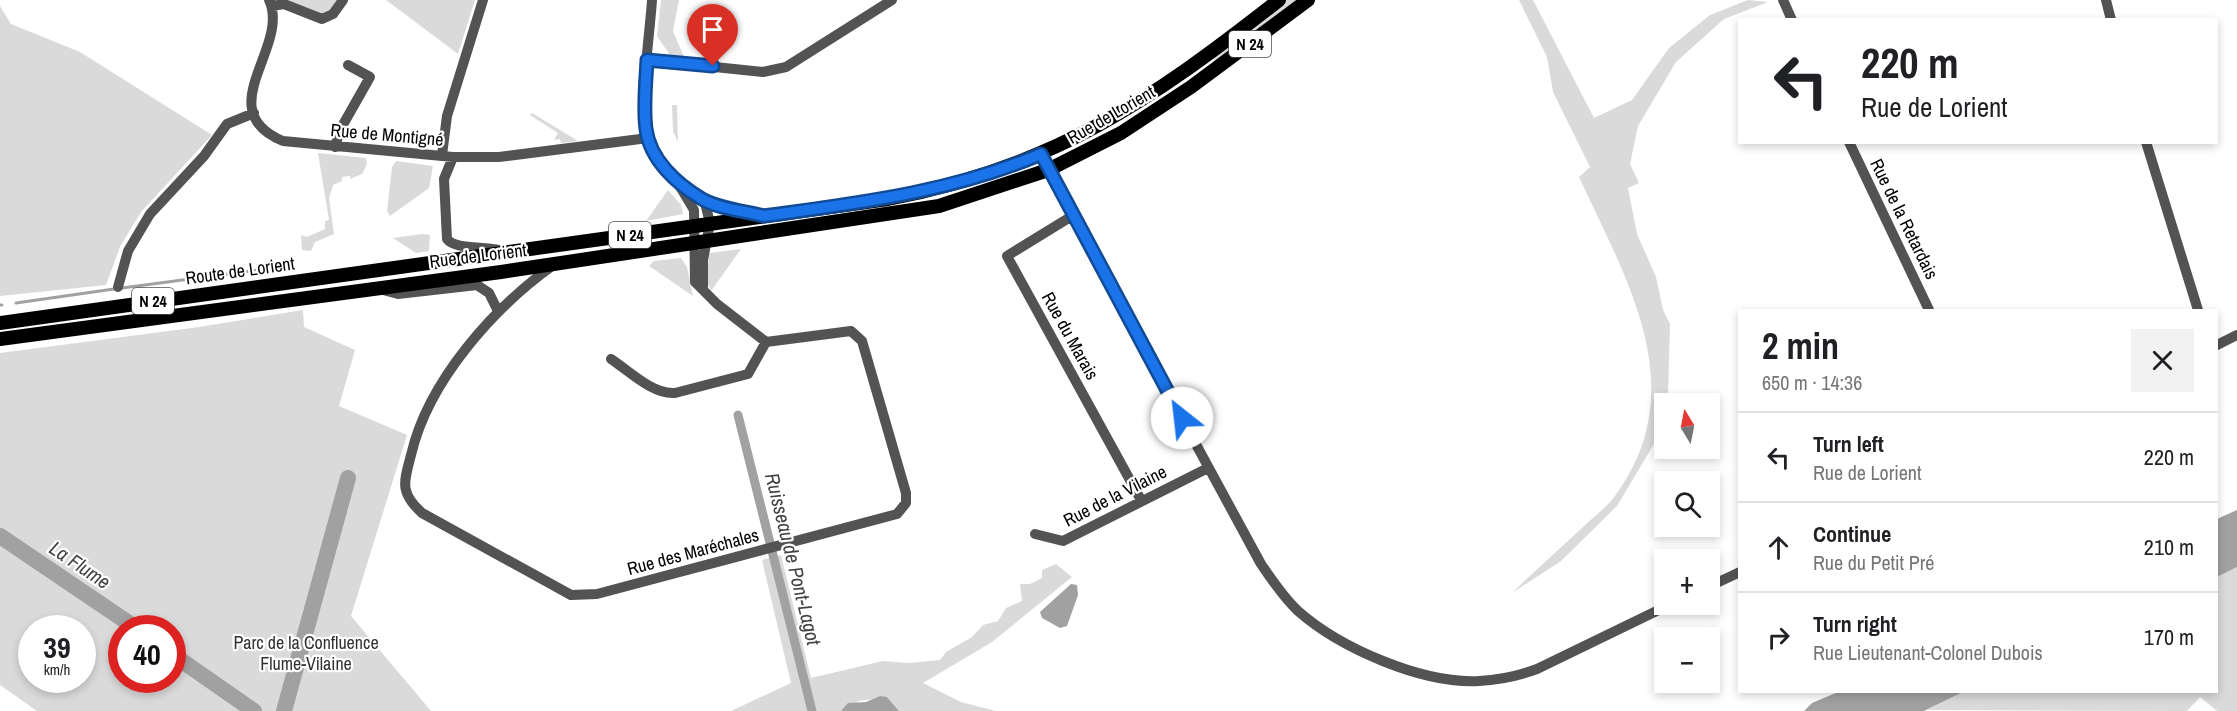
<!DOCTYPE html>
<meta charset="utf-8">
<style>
body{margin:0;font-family:"Archivo Narrow",sans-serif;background:#f2f2f2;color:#202124;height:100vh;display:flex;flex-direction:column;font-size:22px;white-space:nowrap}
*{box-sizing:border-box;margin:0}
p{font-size:20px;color:#757577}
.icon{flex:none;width:33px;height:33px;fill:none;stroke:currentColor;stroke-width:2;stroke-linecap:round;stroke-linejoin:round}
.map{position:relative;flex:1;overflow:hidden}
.side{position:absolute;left:1738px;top:309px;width:480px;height:384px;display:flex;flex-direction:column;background:#fff;border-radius:0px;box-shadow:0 3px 9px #0003}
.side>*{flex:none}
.hud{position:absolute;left:1738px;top:18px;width:480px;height:126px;border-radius:0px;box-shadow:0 3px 9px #0003;background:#fff;color:#202124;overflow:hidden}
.needle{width:39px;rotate:350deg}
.tools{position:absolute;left:1654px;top:393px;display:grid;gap:12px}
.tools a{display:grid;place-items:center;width:66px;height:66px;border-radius:0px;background:#fff;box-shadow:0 3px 9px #0003;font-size:30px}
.speed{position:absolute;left:18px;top:615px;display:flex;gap:12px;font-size:30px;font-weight:700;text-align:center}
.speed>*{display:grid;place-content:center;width:78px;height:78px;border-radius:50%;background:#fff;box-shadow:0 3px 9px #0003;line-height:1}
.speed small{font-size:15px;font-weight:400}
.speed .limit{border:9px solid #d22;background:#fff;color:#111}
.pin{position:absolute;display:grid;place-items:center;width:51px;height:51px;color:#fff;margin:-62px -26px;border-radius:50% 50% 50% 0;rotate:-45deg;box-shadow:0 0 6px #0007}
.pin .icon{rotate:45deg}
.me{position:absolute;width:66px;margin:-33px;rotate:331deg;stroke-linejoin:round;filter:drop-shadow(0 0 4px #0008)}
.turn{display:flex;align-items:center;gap:21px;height:126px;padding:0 24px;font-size:27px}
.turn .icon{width:78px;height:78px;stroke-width:2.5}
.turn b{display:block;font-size:42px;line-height:51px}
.round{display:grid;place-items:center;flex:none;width:63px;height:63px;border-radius:0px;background:#f2f2f2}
.summary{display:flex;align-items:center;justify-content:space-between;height:102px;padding:0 24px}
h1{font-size:36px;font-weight:800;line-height:45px}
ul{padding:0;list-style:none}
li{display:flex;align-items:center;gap:18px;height:90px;padding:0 24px;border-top:2px solid #e0e0e0}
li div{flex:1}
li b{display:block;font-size:22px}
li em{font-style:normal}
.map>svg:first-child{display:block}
.green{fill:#dadada;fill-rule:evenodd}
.water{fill:#a1a1a1}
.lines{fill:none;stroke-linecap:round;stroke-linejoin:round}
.stream{stroke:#a1a1a1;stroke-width:3}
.canal{stroke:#a1a1a1;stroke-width:9}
.river{stroke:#a1a1a1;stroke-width:16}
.minor{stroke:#535353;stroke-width:10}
.major{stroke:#000;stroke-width:14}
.route-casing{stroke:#114b97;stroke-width:15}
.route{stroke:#1a73e8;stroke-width:10}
.labels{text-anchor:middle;stroke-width:4.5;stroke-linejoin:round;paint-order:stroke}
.shield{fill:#fff;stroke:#4c4c4c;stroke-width:1.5}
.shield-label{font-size:16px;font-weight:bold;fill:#000}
.street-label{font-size:18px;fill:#000;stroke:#fff}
.park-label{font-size:18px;fill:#313131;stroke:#fff}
.water-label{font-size:20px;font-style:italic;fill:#424242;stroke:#fff}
</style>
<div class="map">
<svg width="2237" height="711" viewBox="0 0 2237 711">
<rect width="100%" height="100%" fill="#fff"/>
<path class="green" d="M275 0H340L334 10 318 17Z
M386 0H475L458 54Z
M661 0H679L673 31 684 57 670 55 657 36Z
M1287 0H1301L1214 61 1215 54Z
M1519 0H1533L1594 118 1632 100 1669 48 1710 15 1748 0 1768 2 1724 19 1676 62 1638 126 1630 164 1639 183 1628 188 1637 234 1656 277 1663 310 1670 324 1668 396 1664 427 1617 506 1561 561 1512 593C1535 571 1558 550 1582 528 1591 519 1603 510 1612 500 1695 391 1628 283 1579 177L1590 167 1553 92 1547 57Z
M0 6 11 24 80 52 212 135 141 212 120 247 106 285 0 296Z
M672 105H677L678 142 673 131Z
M532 113 578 141 546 145 561 143 560 139 554 140 558 133 530 115Z
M318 153 366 158 367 164 362 174 350 179V176L342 177V181L333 185 329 198 334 234 315 242 311 251 302 250 301 235 307 237 325 229V221L329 220Z
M396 161 433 166 429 188 390 216 387 211 392 167Z
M668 190 681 205 683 214 646 221Z
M422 234 430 235 429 251 416 253 393 238Z
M741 249 711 291 707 282 709 253Z
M681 258 687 267 693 296 649 266 654 261Z
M303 310 304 327 355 350 339 406 407 435 351 616 431 711H37L0 685V353L199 327ZM32 628H82V680H32ZM122 628H172V680H122Z
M781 555 811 678 883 661 909 663 940 660 946 652 972 637 983 625 998 621 1006 608 1022 601 1020 584H1030L1042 578V570L1056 564 1072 577 992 642 923 683 961 702 996 711H899L887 697 859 701 841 711H731L791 683 762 560Z
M2237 567V711H2217L2200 697 2187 711 1927 710 1963 692H2217V577Z"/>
<path class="water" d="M2237 510V567L2217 577V519Z
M1071 584 1077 585 1078 595 1067 626 1060 628 1042 618 1040 612Z
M1838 692H1963L1924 711H1804L1812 703Z
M880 696 887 697 899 711H841L848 703 866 702Z"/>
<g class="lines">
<path class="stream" d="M122 288 280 267
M16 303 114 289
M0 305H2"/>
<path class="canal" d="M738 415 812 711"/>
<path class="river" d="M0 536 136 628
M172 654 254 711
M284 711 348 478"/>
<path class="minor" d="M269 0C291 47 209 110 283 141L453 157H499L648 138
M652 0C650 34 638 109 648 139 656 164 680 187 703 199 720 208 743 211 761 216
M1783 0 1792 20
M2106 0 2111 20
M272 6 284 4 322 19 333 14 343 0
M647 60 763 72 786 67 892 0
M1849 142 1929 310
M2146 142 2198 310
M335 147 340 130 370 77 348 65
M1041 154 1072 216 1261 564C1272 580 1283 597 1298 611 1340 648 1422 684 1479 681 1499 680 1518 676 1537 669L1671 604
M442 155 447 116 483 0
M453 157 444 179 447 239C456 251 489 245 506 252
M1072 216 1007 256 1141 500
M555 264C494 307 428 381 411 455 404 482 399 492 422 513L571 595 597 594 897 514 906 503V493L862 341 851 331 766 342 717 304 695 282 694 210 676 180
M118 287 128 251 150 214 204 156 227 124 254 113
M383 290 398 294 477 285 489 293 498 311
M703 290V260L710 223 704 199
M2217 345 2237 335
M611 359C629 371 653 395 675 393L748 374 766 342
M1035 534 1063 541 1208 468
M1710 586 1740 572"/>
<path class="major" d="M0 323 888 199C1054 167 1149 102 1279 0
M0 339 501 272 939 206 1048 170 1121 133 1191 87 1308 0"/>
</g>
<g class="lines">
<defs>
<path id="route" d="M713 66 647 60C646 82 643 107 646 129 650 160 677 184 702 199 719 209 745 211 764 216 859 203 952 192 1041 154L1182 418"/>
</defs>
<use href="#route" class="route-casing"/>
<use href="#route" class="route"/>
</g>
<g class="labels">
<g class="shield">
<rect x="1229" y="31" width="42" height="26" rx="4.5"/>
<rect x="609" y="222" width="42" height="26" rx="4.5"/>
<rect x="132" y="288" width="42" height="26" rx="4.5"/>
</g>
<g class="shield-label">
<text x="1250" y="50">N 24</text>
<text x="630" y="241">N 24</text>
<text x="153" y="307">N 24</text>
</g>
<g class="street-label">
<text transform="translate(1111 115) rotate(-30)" y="6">Rue de Lorient</text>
<text transform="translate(387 135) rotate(5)" y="6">Rue de Montigné</text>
<text transform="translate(1904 219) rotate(64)" y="6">Rue de la Retardais</text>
<text transform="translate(478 256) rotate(-7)" y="6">Rue de Lorient</text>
<text transform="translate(240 271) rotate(-8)" y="6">Route de Lorient</text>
<text transform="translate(1070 336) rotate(61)" y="6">Rue du Marais</text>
<text transform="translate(1115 496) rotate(-27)" y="6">Rue de la Vilaine</text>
<text transform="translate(693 552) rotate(-15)" y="6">Rue des Maréchales</text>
</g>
<g class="park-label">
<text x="306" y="649">Parc de la Confluence<tspan x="306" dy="21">Flume-Vilaine</tspan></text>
</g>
<g class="water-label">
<text transform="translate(793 559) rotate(76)" y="7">Ruisseau de Pont-Lagot</text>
<text transform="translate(80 565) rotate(34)" y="7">La Flume</text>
</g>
</g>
</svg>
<div class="tools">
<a><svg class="needle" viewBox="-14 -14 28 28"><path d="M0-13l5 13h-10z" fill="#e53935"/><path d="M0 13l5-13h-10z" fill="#757577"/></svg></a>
<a><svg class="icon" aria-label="search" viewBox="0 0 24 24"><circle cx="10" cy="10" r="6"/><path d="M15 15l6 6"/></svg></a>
<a>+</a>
<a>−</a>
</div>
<div class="speed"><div>39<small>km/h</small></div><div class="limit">40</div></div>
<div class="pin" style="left:713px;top:66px;background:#d93025"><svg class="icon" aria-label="arrive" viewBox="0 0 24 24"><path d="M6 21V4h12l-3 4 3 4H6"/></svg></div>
<svg class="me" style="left:1182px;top:418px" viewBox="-20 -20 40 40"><circle r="19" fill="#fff"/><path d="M0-13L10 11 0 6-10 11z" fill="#1a73e8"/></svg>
<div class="hud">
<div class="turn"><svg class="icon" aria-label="left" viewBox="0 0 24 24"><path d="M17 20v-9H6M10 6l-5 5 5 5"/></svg><div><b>220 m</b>Rue de Lorient</div></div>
</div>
<section class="side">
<div class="summary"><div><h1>2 min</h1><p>650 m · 14:36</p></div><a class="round"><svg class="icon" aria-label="close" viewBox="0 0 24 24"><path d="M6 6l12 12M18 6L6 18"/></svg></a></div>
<ul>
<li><svg class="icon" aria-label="left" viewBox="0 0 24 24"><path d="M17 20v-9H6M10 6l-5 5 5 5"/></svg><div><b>Turn left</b><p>Rue de Lorient</p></div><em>220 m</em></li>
<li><svg class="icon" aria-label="ahead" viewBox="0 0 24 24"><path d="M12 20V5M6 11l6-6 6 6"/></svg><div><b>Continue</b><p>Rue du Petit Pré</p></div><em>210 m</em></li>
<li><svg class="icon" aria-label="right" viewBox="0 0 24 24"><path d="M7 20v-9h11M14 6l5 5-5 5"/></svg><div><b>Turn right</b><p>Rue Lieutenant-Colonel Dubois</p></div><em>170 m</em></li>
</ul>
</section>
</div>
